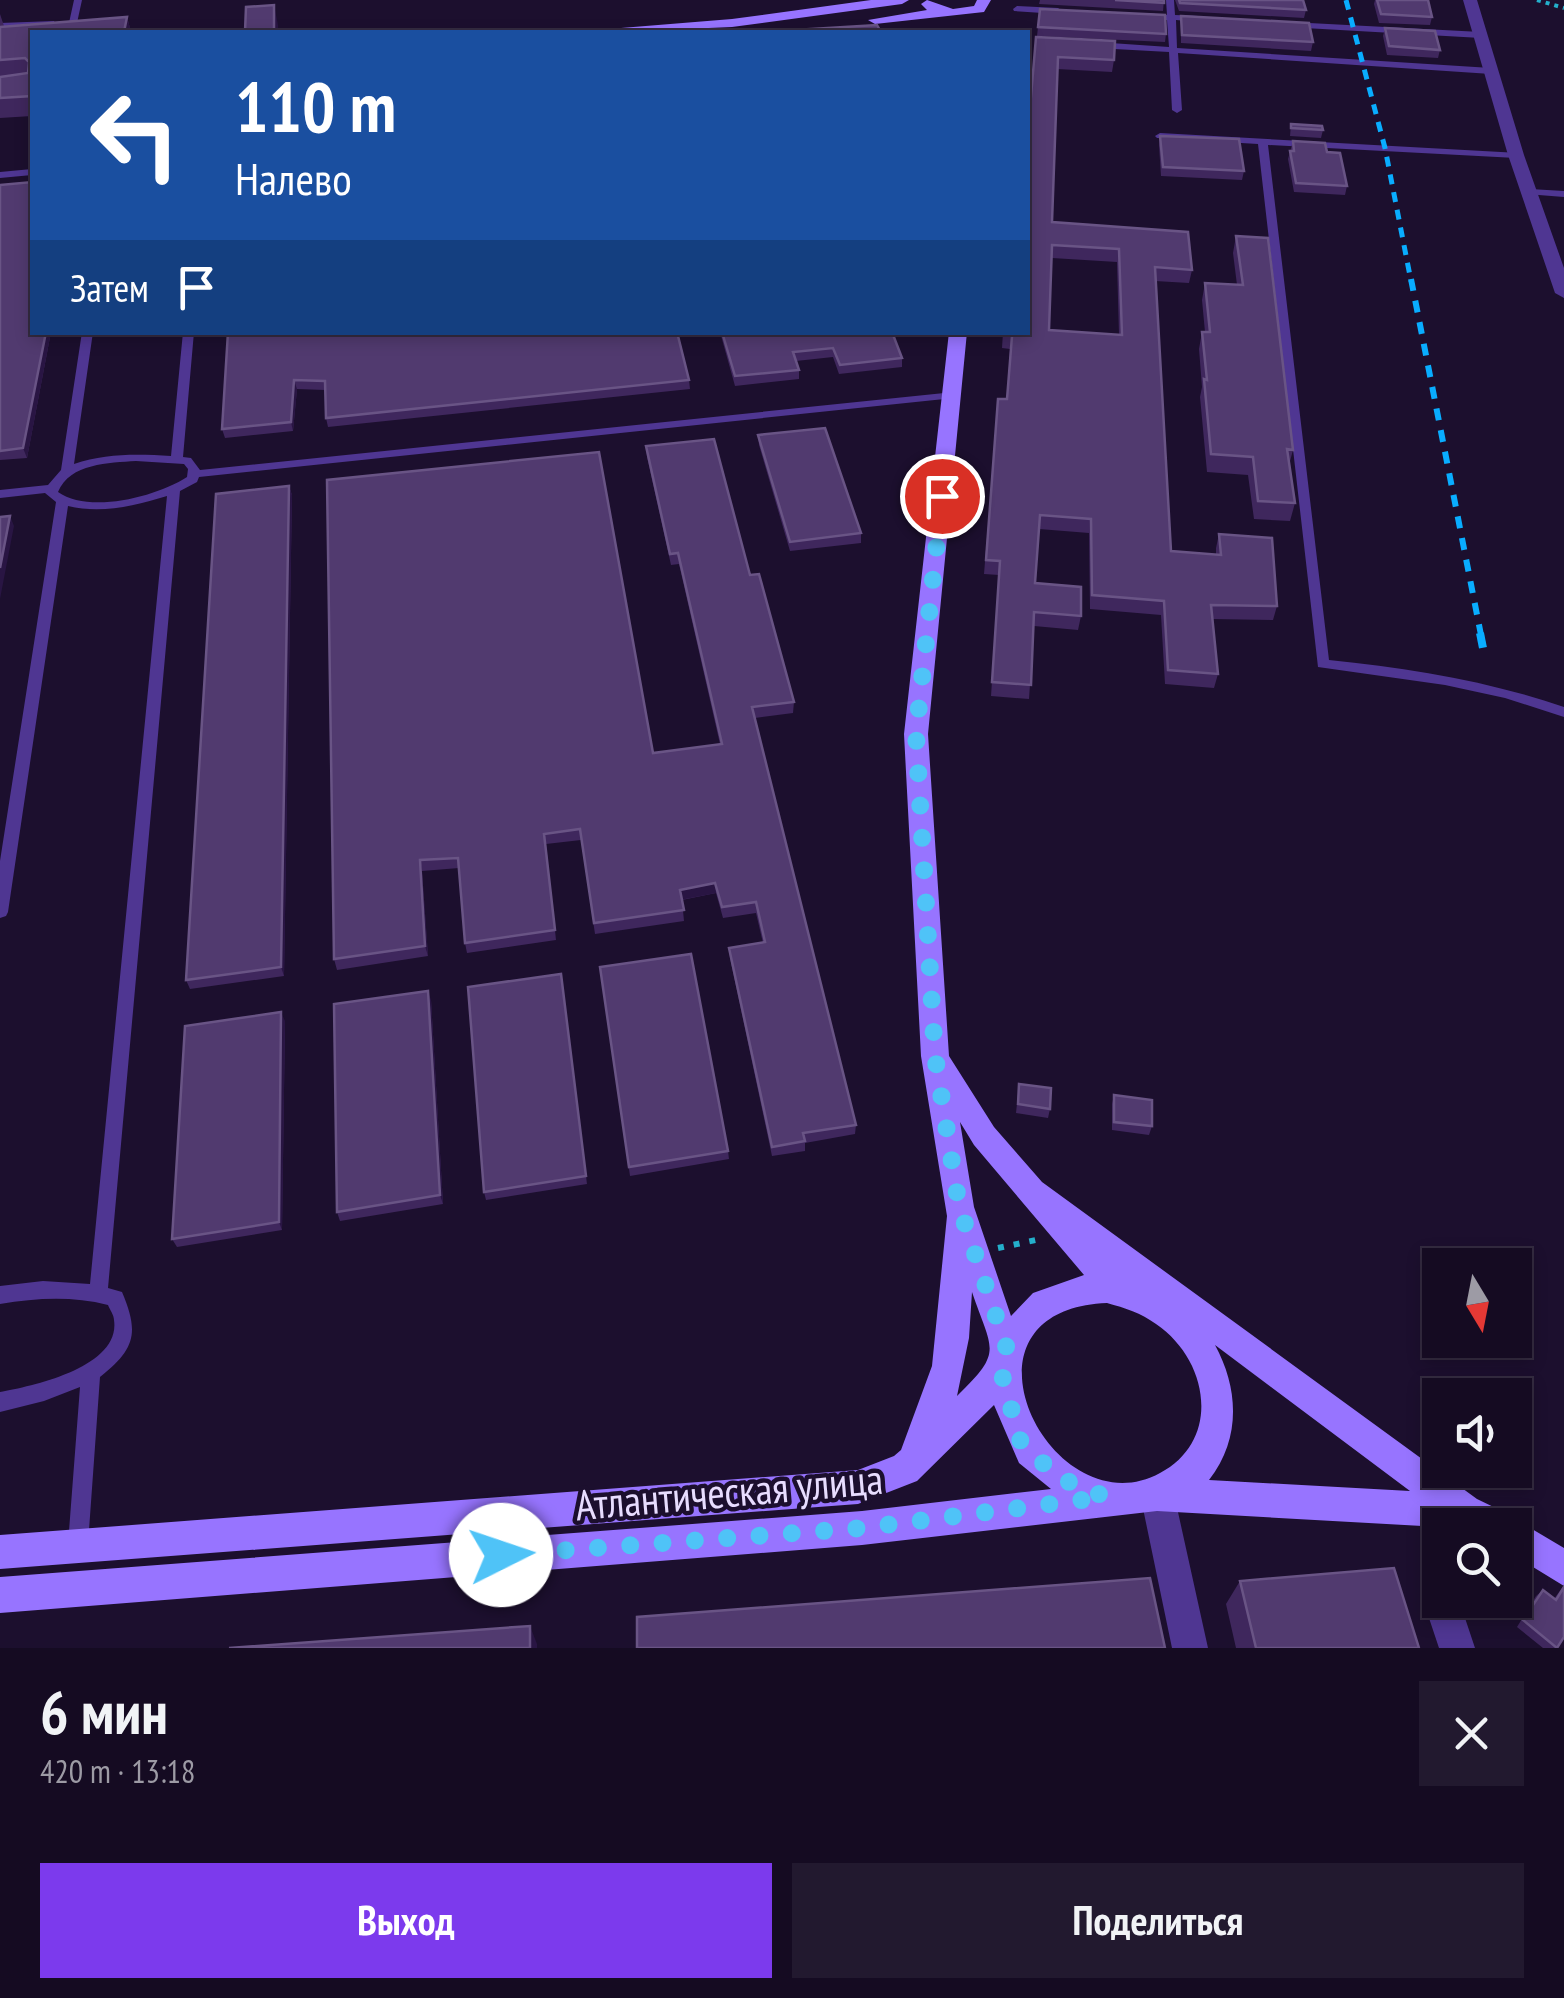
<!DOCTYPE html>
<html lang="ru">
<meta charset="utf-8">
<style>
body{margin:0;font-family:"PT Sans Narrow",sans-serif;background:#22192f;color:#f1f3f6;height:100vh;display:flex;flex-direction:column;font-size:38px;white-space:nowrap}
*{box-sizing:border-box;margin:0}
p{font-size:32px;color:#9d9ba5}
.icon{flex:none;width:55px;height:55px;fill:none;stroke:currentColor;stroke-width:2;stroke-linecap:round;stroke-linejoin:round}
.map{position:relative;height:1648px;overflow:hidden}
.panel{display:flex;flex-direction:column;background:#150b22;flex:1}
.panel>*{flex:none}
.hud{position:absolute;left:30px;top:30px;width:1000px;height:305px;border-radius:0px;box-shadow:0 5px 15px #0003,0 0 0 2px #342b40;background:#1a4fa0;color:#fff;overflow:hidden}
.needle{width:65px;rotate:170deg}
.buttons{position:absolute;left:1422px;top:1248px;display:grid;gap:20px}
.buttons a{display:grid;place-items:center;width:110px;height:110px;border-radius:0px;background:#150b22;box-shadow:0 5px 15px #0003,0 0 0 2px #342b40;font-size:50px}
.pin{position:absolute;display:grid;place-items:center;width:85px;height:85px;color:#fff;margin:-42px;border:5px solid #fff;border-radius:50%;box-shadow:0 2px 10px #0007}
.me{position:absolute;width:110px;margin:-55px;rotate:86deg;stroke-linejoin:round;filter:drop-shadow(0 0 8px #0008)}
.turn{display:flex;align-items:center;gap:35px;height:210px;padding:0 40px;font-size:45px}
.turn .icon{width:130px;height:130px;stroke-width:2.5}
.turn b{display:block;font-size:70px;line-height:85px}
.then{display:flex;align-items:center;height:95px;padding:0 40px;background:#0003;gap:20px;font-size:38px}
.round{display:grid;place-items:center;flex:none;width:105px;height:105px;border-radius:0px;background:#22192f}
.summary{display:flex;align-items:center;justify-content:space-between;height:170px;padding:0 40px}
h1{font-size:60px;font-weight:700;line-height:75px}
.primary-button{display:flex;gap:20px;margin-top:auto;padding:20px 40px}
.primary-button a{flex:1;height:115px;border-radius:0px;background:#7c3aed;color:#fff;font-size:40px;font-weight:700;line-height:115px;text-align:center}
.primary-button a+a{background:#22192f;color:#f1f3f6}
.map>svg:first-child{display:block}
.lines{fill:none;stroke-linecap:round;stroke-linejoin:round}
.path-far1{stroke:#24afcb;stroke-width:4;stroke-dasharray:4 5;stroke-linecap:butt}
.path{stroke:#24afcb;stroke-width:6;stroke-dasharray:6 10;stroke-linecap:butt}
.lane{fill:#4f3692;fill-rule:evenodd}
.street{fill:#4f3692;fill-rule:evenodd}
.secondary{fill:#9774ff;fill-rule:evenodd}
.rail-far2{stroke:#09adff;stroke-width:5;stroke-dasharray:10 8;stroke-linecap:butt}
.rail-far1{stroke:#09adff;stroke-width:6;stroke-dasharray:12 10;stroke-linecap:butt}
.rail{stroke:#09adff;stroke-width:8;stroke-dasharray:15 12;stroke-linecap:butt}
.wall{fill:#3f275d;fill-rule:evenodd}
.shaded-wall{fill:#291543}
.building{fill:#513a6f;stroke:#695485;stroke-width:2.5;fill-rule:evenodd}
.route{stroke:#4fc3f7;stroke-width:18;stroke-dasharray:0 32.4}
.labels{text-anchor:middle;stroke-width:9;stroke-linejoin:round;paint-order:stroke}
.near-street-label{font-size:42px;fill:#e8ddff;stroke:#1c0f2e}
</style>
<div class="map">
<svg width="1564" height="1648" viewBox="0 0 1564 1648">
<rect width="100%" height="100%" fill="#1c0f2e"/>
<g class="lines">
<path class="path-far1" d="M1537 0 1564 8"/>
<path class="path" d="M998 1248 1036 1240"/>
<path class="lane" d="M74 0H82L75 32H67Z
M1166 0H1174L1175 15 1198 16 1202 19 1198 22 1176 20 1177 48 1491 68 1495 71 1491 74 1178 53 1182 110 1177 113 1172 110 1169 52 1096 48 1092 45 1096 42 1169 47 1167 20 1146 19 1142 16 1146 13 1167 15Z
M1017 6 1058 8 1062 11 1058 14 1014 11 1013 9Z
M54 21 55 23 51 26 0 29V23Z
M1290 22 1481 32 1485 35 1481 38 1287 27 1286 25Z
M1160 133 1519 153 1521 155 1516 158 1268 145 1329 660C1409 668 1488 681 1564 707V717L1505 698 1445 685 1318 667 1258 144 1157 138 1155 136Z
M32 169V175L0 178V172Z
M1530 189 1564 191V197L1526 194 1525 192Z
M82 332H93L74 464C106 453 138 454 171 456L183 332H194L183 457 191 458 200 470 954 392 960 395 954 398 199 477 197 482 180 491 108 1288 122 1292C139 1332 136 1349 100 1377L88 1544 85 1551 78 1554 71 1551 68 1544 80 1387 44 1401 0 1412V1392C33 1386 121 1367 114 1320 114 1315 110 1310 108 1305 72 1296 37 1298 0 1304V1286L43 1281 90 1284 167 496C135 506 101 514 68 506L8 912 6 916 0 918V861L56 502 45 493 0 498V490L48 485 61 470ZM136 461 184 464 188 469 187 477C156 497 89 514 58 492 70 463 109 463 136 461Z"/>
<path class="street" d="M1463 0H1477L1524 155 1564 268V298L1555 293 1508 155Z
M1157 1477 1169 1482 1174 1494 1208 1648H1172L1140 1494 1145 1482Z
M1440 1583V1600H1459L1475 1648H1439L1423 1600 1429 1588Z"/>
<path class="secondary" d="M871 0H909L902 4 732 27 614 32 621 28 732 19Z
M927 0 953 9 974 6 977 0H991L984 12 875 24 868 20 927 10 921 4Z
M949 332H967L928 734 949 1056 994 1127 1042 1182 1477 1499 1506 1513 1510 1521 1515 1519 1564 1548V1586L1515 1556V1525L1440 1527 1157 1511 862 1545 0 1613V1577L862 1511 1051 1489 1019 1463 994 1405 917 1481 858 1504 0 1569V1535L858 1470 894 1456 901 1450 932 1366 947 1216 921 1056 904 734ZM960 1122 974 1145 1084 1275 1033 1293 1011 1316 974 1207ZM972 1292C992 1351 1004 1351 957 1396L969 1338ZM1107 1303C1125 1308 1141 1313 1156 1324 1209 1360 1222 1440 1160 1473 1052 1532 940 1310 1107 1303ZM1215 1345 1410 1491 1209 1480C1241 1439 1239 1389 1215 1345Z"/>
<path class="rail-far2" d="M1346 0 1385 148 1411 281"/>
<path class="rail-far1" d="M1411 279 1481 635"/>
<path class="rail" d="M1480 633 1483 648"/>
</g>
<path class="wall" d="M1040 0H1164L1163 11 1039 4Z
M1175 0H1303L1306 10 1304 18 1179 11Z
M1375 0H1428L1432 17 1430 25 1379 23 1374 4Z
M1040 9 1166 34 1165 42 1037 36Z
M0 14 4 26 127 17 131 32H32V116L0 118Z
M1181 16 1313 42 1311 51 1181 43Z
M1385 28 1440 50 1438 58 1387 55 1383 36Z
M1036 37 1114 60 1112 72 1057 69 1052 222 1192 270 1189 283 1155 281 1171 551 1216 554V548L1219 534 1277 606 1273 620 1212 619 1218 674 1214 688 1165 684 1161 615 1090 609 1089 533 1039 529 1035 583 1081 616 1078 630 1034 626 1029 699 991 696 999 575 984 574 998 399H1007L1010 349 1002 348 1003 332H1028ZM1052 258 1117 262 1119 335 1049 330Z
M1291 124 1323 130 1321 138 1290 136Z
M1160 136 1244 171 1242 180 1161 176 1159 145Z
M1293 141 1327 152 1347 186 1345 195 1294 192 1288 159Z
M0 185 32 332H51L27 458 0 460Z
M1236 236 1293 450 1289 465 1295 503 1290 521 1254 519 1248 475 1207 472 1200 397 1202 387 1199 349 1202 332H1205L1202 300 1205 283 1237 285 1233 253Z
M228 332 689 380 690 389 328 427 326 418 325 390 297 389 293 431 225 438 222 429Z
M720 332H892L902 358V367L839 374 833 357 796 361 799 370V379L735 386Z
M758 435 861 533V543L790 551 759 445Z
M646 446 750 575 794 702 793 713 755 718 856 1125 855 1134 805 1143V1151L772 1156 730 958 729 948 763 943 756 913 723 918 716 893 682 900 684 921 595 934 581 840 546 844 556 940 467 953 465 943 459 868 422 871 428 956 337 970 334 959 327 480 653 753 720 744 679 564 671 565 647 457Z
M289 486 292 495 284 976 190 989 186 980Z
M600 967 728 1151 729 1159 630 1176Z
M561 974 587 1184 486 1200 484 1192Z
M431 1000 443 1204 340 1221 337 1212Z
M285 1021 282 1230 177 1247 172 1239Z
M1019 1084 1050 1109 1048 1118 1016 1113Z
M1114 1095 1152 1126 1149 1135 1112 1130V1104Z
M1240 1581 1419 1648H1236L1226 1604Z
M1564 1585V1637L1557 1648H1543L1517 1627 1536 1596 1543 1590 1554 1599Z"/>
<path class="shaded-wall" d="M274 5 278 25V32H274Z
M127 17 131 32H124Z
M46 332H51L27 458 23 448Z
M294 380 297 389 293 431 291 422Z
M289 486 292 495 284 976 281 967Z
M10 516 14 526 0 599V568Z
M420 860 422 871 428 956 425 946Z
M715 883 716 893 680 900V890Z
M428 991 431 1000 443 1204 440 1195Z
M281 1012 285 1021 282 1230 279 1222Z
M530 1626 537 1644V1648H530Z"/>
<path class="building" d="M1115 0H1164V3Z
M1179 0H1303L1306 10 1180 3Z
M1377 0H1428L1432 17 1381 14Z
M274 5V32H245L246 7Z
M1040 9 1165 15 1166 34 1038 27Z
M1181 16 1309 23 1313 42 1182 35Z
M127 17 124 32H32V96L0 98V77L28 73 29 62 25 58 0 60V27Z
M877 25 881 32H797L796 30Z
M1385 28 1435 31 1440 50 1389 46Z
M1036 37 1115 41 1114 60 1058 57 1052 222 1188 232 1192 270 1155 267 1171 551 1221 555 1219 534 1272 538 1277 606 1211 605 1218 674 1168 670 1164 601 1092 595 1091 519 1040 515 1035 583 1081 587V616L1034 612 1031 685 992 682 1000 561 986 560 998 399H1007L1012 336 1003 335V332H1028V132ZM1052 245 1119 249 1122 335 1049 330Z
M1291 124 1322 126 1323 130 1291 128Z
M1160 136 1239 139 1244 171 1163 167Z
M1293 141 1325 143 1327 152 1340 153 1347 186 1296 183 1290 151H1294Z
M32 182V332H46L23 448 0 451V185Z
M1236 236 1268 238 1293 450 1287 449 1295 503 1258 501 1253 457 1211 454 1204 379 1207 380 1202 332H1210L1205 283 1243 285Z
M228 332H677L689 380 326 418 325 381 294 380 291 422 222 429Z
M722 332H892L902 358 840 365 833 348 793 352 799 370 735 376Z
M825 428 861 533 790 542 758 435Z
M714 439 750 575 759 574 794 702 752 707 856 1125 803 1133 805 1141 772 1147 729 948 765 942 756 902 722 907 715 883 680 890 684 910 594 923 580 829 544 834 555 930 465 943 458 858 420 860 425 946 334 959 327 480 599 452 653 753 722 744 678 553 670 554 646 446Z
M289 486 281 967 186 980 216 494Z
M10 516 0 568V517Z
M691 954 728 1151 629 1167 600 967Z
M561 974 586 1176 484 1192 468 987Z
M428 991 440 1195 337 1212 334 1004Z
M281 1012 279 1222 172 1239 185 1026Z
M1019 1084 1051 1088 1050 1109 1018 1104Z
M1114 1095 1152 1100V1126L1114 1122Z
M1394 1568 1419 1648H1256L1240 1581Z
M1150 1578 1165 1648H637V1617Z
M1564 1587V1637L1557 1648 1523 1620 1543 1590 1556 1600Z
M530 1626V1648H229Z"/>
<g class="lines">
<path class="route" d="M501 1555 862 1528 1106 1497 1057 1477 1020 1440 1002 1375 1007 1349 959 1206 935 1056 916 734 942 496"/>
</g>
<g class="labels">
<g class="near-street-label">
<text transform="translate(729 1492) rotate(-5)" y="15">Атлантическая улица</text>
</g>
</g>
</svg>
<div class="buttons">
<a><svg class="needle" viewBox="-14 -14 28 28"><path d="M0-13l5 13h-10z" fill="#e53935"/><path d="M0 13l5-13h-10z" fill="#9d9ba5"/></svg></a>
<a><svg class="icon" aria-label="sound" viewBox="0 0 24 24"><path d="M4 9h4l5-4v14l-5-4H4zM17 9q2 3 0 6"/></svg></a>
<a><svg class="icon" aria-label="search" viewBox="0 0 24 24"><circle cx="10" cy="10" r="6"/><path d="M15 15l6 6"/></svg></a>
</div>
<div class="pin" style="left:942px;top:496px;background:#d93025"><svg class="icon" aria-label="arrive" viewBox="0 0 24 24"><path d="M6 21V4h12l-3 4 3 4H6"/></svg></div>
<svg class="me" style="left:501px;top:1555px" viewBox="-20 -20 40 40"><circle r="19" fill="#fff"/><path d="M0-13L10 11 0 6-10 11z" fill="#4fc3f7"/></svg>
<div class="hud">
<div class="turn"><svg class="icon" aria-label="left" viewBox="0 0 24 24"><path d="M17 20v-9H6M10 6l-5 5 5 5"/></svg><div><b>110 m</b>Налево</div></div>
<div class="then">Затем<svg class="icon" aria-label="arrive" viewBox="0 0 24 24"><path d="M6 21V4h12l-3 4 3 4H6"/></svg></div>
</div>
</div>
<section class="panel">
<div class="summary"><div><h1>6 мин</h1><p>420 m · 13:18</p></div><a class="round"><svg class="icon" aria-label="close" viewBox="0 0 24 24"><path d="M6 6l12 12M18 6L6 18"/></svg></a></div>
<div class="primary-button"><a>Выход</a><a>Поделиться</a></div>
</section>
